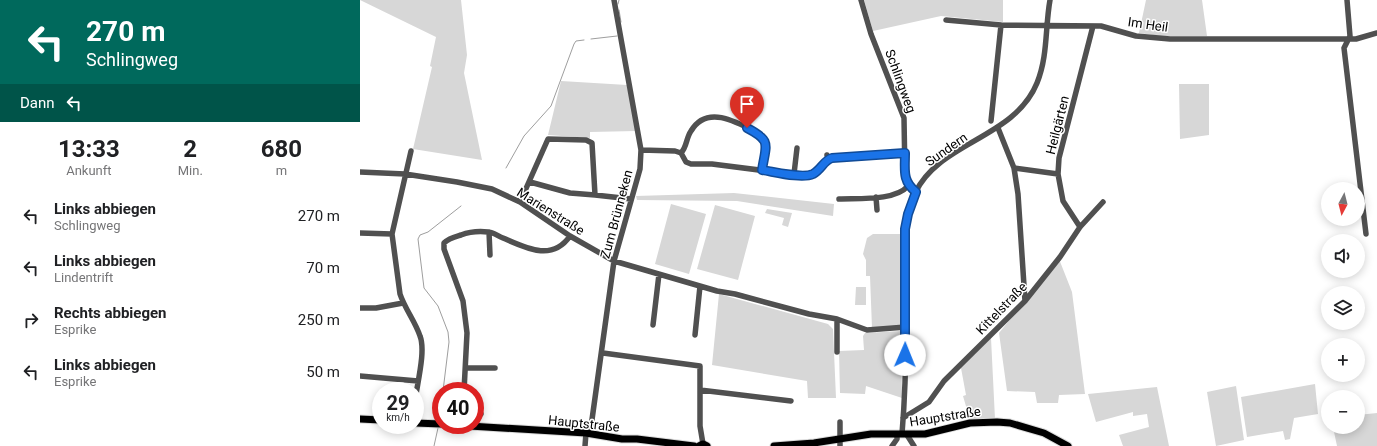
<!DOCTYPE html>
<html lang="de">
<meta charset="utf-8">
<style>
body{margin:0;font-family:Roboto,sans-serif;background:#f6f6f6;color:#202124;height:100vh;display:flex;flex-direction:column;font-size:15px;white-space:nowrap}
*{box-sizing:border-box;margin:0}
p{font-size:13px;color:#757577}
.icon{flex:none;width:22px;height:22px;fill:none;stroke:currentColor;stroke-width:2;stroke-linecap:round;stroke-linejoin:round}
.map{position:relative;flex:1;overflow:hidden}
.panel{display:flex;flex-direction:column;background:#fff;width:360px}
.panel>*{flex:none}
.guide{background:#00695c;color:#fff;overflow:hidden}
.needle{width:26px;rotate:187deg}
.tools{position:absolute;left:961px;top:182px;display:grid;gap:8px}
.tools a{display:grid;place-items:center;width:44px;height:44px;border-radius:50%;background:#fff;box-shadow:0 2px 10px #0003;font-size:20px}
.speed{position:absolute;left:12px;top:382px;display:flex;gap:8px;font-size:20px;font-weight:700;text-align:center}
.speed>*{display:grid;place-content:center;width:52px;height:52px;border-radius:50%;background:#fff;box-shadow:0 2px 10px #0003;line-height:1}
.speed small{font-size:10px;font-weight:400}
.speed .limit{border:6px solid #d22;background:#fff;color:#111}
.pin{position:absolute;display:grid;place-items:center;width:34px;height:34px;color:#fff;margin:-41px -17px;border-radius:50% 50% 50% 0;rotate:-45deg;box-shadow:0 0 4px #0007}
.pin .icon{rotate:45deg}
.me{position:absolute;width:44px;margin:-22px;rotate:1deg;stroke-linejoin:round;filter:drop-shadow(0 0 3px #0008)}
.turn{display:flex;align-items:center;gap:14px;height:84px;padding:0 20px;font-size:18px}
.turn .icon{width:52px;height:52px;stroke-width:2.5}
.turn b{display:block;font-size:28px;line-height:34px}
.then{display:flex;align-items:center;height:38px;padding:0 20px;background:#0003;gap:8px;font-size:15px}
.eta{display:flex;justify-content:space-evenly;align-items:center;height:68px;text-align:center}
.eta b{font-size:24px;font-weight:700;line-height:28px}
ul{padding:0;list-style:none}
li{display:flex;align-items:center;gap:12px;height:52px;padding:0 20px}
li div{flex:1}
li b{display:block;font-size:15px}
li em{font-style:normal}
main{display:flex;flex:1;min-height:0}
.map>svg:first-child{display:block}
.green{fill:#d7d7d7}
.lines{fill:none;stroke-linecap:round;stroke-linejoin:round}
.stream{stroke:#9e9e9e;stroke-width:1}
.major-casing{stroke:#dbdbdb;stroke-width:9}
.minor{stroke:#505050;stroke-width:5.5}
.major{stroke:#000;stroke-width:7}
.route-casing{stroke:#114b97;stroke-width:10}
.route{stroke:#1a73e8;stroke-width:7}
.labels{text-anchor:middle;stroke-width:3;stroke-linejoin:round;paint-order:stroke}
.street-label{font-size:13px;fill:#000;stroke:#fff}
</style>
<main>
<section class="panel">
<div class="guide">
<div class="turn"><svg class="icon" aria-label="left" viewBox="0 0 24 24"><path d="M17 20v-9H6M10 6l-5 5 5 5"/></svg><div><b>270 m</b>Schlingweg</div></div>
<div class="then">Dann<svg class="icon" aria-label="left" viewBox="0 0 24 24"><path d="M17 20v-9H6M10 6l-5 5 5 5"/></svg></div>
</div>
<div class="eta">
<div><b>13:33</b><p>Ankunft</p></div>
<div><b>2</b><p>Min.</p></div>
<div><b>680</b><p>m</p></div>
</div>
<ul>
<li><svg class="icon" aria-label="left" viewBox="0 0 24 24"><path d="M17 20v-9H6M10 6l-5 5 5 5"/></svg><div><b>Links abbiegen</b><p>Schlingweg</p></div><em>270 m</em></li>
<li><svg class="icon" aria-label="left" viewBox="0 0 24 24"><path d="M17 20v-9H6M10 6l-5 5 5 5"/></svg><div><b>Links abbiegen</b><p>Lindentrift</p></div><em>70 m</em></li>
<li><svg class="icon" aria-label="right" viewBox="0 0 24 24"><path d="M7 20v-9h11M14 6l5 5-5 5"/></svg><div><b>Rechts abbiegen</b><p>Esprike</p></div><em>250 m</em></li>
<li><svg class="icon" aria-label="left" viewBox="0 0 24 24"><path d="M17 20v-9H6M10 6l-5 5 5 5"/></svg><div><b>Links abbiegen</b><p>Esprike</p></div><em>50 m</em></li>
</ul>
</section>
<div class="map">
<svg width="1017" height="446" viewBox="0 0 1017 446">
<rect width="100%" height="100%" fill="#fff"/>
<path class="green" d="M0 0H101L107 55 104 73 122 160 53 149 72 67 70 66 76 37Z
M504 0H643V22L581 16 513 31Z
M786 0H842L847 36H800L779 33Z
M201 81 267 85 276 131 230 132V138L188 135Z
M819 84H849V135L820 139Z
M374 193 474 204 473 216 377 201 277 200 276 196Z
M311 204 346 214 329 274 295 264Z
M355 205 395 216 378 280 337 269Z
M407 209 432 213 428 227 422 225 424 218 405 213Z
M513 234H541V326L512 328 510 276H506V260L503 254 507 238Z
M699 259 712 292 725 394 699 395 698 403H677L675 392 647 391 639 333Z
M496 287H506V305H495Z
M359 294 468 324 473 329 476 398H448L447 381 352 365Z
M541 331 542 398 506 386 505 394 480 393 479 351 504 350 503 336 505 333Z
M631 338 635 419 610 420 603 396 606 395 601 368Z
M955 384 958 414 934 418 930 439 925 440 923 431 887 437 881 397Z
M876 386 884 440 856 446 847 392Z
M797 387 809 446H763L759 435 789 427 787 414 773 416V412L736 422 728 394Z
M1017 413V446H977L973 427H998V415Z"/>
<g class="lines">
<path class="stream" d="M258 4 259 0
M259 10 261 22
M231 39 257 36
M146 168 164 136 191 106 214 44 216 41 224 40
M83 391 89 342 88 332 78 306 64 288 58 239 60 235 68 232 101 206
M79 419 81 404
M74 446 78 428"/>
<defs>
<path id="major" d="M0 419 21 420
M55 423 81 424
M93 425 226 433 262 439H277L334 446
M339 446 343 444 347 446
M414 446 454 443 511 434H565L610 423 637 422 650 423 684 433 708 446"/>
</defs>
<use href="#major" class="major-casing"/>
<path class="minor" d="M501 0 511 34 544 118 545 177 548 186 556 192
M987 0 990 36 984 48 1006 234
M586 20 641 25 741 26 776 36 810 39H996L1017 33
M631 121 641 25
M638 128 654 168 698 174
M281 150 315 151 321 153 326 162 331 164H352L446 176 460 169 468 159 467 155
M51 151 32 234 40 294C45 309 55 321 60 336 66 351 57 384 55 401
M321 153C327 147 326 138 331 131 348 102 382 125 403 136L406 145 402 170
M468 159 545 153
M654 168 658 194 665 301
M0 172 45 174 97 182 132 189 160 202 210 236 254 261 357 291 375 294 449 314 477 319 507 330 546 327
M434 174 437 148
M170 182 210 193 235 195
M516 197 517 210
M479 199C499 198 535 201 548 186
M160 202 188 139 226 140 232 143 235 195 271 199
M720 227 703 201 698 174 699 158 733 26
M129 232 130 255
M0 233 32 234
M0 308H16L43 303
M477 319V352
M293 325 299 274
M335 335 340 286
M243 353 340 366V426L343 444
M106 368H135
M0 376 58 381
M340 390 431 401
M104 391 107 333 103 301 84 249V243C89 238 94 237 101 235 109 232 119 231 128 232 133 232 138 236 143 238 166 248 192 262 210 236
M115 413 121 414
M543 418 569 402 584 381 665 301 700 257 720 227 743 202
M480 422V446
M230 434 254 261 280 169 281 150 254 0
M542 434C545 398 546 362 546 325 546 284 537 231 555 193 580 141 654 139 677 83 688 56 685 28 690 0
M547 435 554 446
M225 446 226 433
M532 446 537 439V434"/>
<use href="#major" class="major"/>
</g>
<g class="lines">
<defs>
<path id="route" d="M387 128C412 141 406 144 402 170 415 172 442 179 453 174 461 170 464 160 472 158L545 153C545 170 542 181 556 192L548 214 545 229V355"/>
</defs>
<use href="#route" class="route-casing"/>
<use href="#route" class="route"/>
</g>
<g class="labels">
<g class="street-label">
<text transform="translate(788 24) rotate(8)" y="5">Im Heil</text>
<text transform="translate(541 81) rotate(70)" y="5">Schlingweg</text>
<text transform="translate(697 125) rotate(-76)" y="5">Heilgärten</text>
<text transform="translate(586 149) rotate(-35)" y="5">Sundern</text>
<text transform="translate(191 211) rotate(32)" y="5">Marienstraße</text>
<text transform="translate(256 214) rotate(-75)" y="5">Zum Brünneken</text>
<text transform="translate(641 308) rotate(-46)" y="5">Kittelstraße</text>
<text transform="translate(585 416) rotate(-9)" y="5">Hauptstraße</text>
<text transform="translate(224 423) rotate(6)" y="5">Hauptstraße</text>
</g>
</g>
</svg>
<div class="tools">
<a><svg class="needle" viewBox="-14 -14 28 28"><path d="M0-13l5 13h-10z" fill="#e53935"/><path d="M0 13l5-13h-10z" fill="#757577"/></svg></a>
<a><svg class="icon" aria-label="sound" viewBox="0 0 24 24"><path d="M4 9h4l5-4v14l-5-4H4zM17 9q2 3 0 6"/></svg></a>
<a><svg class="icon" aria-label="layers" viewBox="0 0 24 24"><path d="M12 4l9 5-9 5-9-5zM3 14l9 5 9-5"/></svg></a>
<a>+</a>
<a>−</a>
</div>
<div class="speed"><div>29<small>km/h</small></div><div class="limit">40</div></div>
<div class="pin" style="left:387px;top:128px;background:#d93025"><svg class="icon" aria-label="arrive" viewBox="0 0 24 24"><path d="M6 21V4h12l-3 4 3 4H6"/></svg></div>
<svg class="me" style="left:545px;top:355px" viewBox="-20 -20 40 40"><circle r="19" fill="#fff"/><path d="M0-13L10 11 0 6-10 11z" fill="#1a73e8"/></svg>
</div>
</main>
